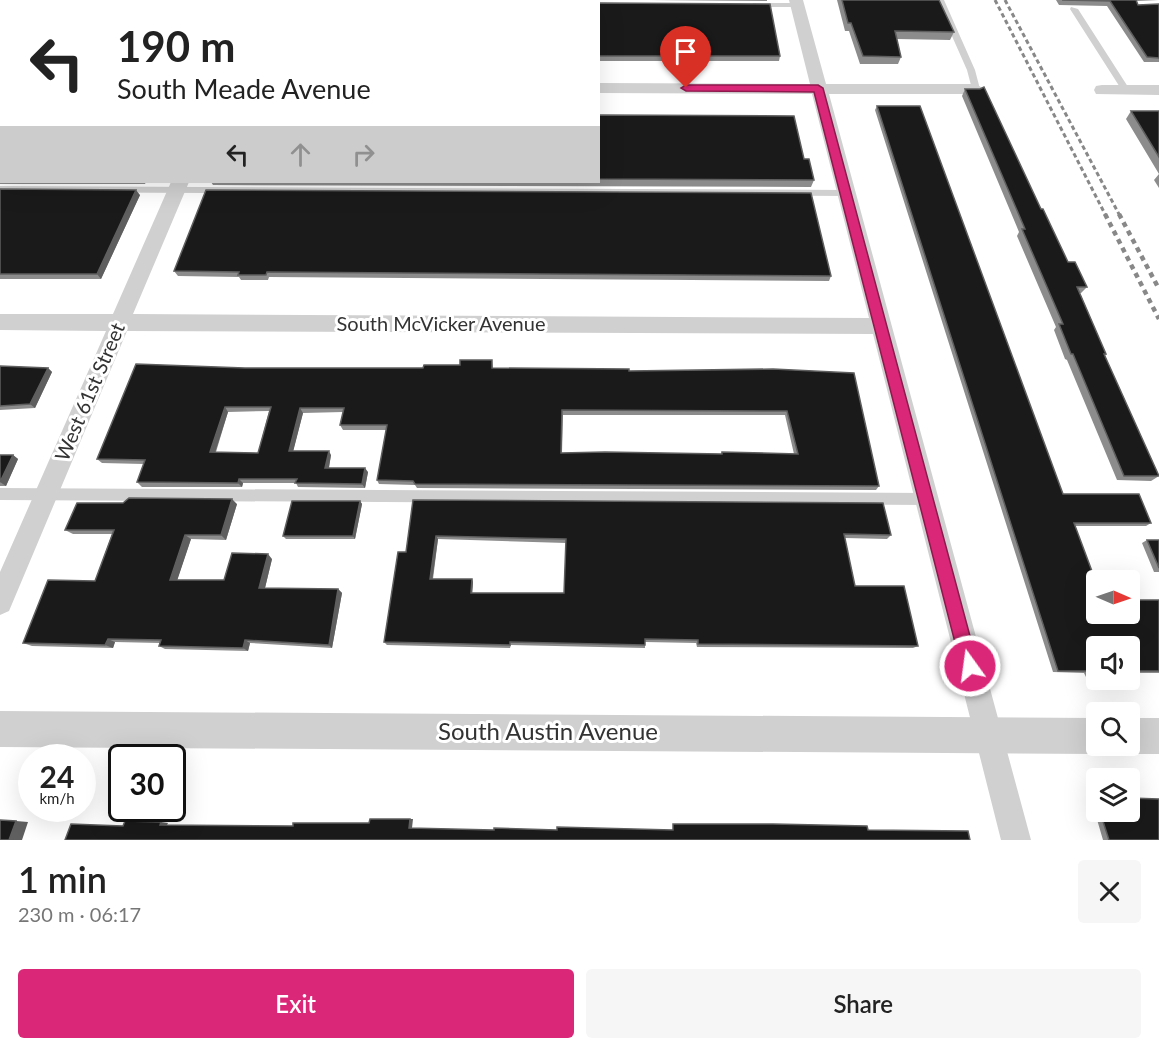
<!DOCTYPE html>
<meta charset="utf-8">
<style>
body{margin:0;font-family:Lato,sans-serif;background:#f6f6f6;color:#222;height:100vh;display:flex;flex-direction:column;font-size:22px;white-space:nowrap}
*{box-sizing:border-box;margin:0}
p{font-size:20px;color:#767676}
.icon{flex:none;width:33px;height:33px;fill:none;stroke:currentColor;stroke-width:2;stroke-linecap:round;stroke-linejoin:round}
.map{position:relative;height:840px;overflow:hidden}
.drawer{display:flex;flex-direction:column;background:#fff;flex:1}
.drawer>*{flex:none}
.top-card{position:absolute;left:0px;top:0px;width:600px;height:183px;box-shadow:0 6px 24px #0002;background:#fff;color:#222;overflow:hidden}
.needle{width:39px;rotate:92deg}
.buttons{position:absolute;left:1086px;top:570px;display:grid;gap:12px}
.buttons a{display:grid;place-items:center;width:54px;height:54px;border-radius:6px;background:#fff;box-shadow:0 6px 24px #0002;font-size:30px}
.speed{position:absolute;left:18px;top:744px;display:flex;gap:12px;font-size:30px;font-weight:700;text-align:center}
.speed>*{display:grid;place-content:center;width:78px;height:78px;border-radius:50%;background:#fff;box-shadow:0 6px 24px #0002;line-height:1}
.speed small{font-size:15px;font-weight:400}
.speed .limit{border:3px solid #111;border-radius:9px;background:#fff;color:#111}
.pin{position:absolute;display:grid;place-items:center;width:51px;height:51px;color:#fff;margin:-62px -26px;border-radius:50% 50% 50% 0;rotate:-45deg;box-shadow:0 0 6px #0007}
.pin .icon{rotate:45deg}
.me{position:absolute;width:66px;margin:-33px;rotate:346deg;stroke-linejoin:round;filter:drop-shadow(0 0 4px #0008)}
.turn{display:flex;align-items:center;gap:21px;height:126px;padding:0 18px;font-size:27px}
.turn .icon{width:78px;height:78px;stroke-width:2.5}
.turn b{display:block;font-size:42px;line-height:51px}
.lanes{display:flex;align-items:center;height:57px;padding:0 18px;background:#0003;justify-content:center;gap:30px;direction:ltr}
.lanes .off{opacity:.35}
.round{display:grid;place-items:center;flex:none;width:63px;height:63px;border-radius:6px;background:#f6f6f6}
.overview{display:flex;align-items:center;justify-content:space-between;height:102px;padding:0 18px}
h1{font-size:36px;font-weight:600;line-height:45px}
.primary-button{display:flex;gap:12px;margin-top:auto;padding:12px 18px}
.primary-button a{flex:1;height:69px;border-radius:6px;background:#db2777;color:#fff;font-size:24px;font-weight:600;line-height:69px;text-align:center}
.primary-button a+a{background:#f6f6f6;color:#222}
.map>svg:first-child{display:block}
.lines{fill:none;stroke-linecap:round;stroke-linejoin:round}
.service{fill:#d0d0d0;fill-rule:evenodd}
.minor{fill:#d0d0d0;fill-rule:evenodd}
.tertiary{fill:#d0d0d0;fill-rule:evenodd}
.rail-far1{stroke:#888;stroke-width:3;stroke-dasharray:4.5 3;stroke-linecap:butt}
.rail{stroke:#888;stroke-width:4.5;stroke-dasharray:5 4.5;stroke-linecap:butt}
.wall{fill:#8c8c8c;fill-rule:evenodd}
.shaded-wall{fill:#5f5f5f}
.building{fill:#1a1a1a;stroke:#5f5f5f;stroke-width:1.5;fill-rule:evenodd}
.route{fill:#db2777;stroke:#8e194d;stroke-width:1.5}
.labels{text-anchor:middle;stroke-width:6;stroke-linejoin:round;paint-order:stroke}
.street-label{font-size:20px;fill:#333;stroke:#fff}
.near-street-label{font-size:24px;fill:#333;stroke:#fff}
</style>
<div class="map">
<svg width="1159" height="840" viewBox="0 0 1159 840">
<rect width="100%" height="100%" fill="#fff"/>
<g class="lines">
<path class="service" d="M936 0H944L975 70 980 89 979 91 976 92 972 89 967 70Z
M753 3H797L801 5 797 7H756L752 5Z
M1071 7 1078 9 1130 90 1129 92H1123L1070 9Z
M0 186 846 190 851 193 846 196 0 192Z
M0 488 927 493 932 495 933 499 932 503 927 505 0 500Z"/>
<path class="minor" d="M250 0H264L249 2Z
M789 0H803L826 84H976L984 89 976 94H829L1031 840H1001L873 334 127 331 9 611 0 615V572L106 331 0 330V314H113L171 182H189L133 314 869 318 812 94 598 93V83L810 84Z
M0 81H2V91H0Z
M1102 85H1159V95L1096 94 1094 90 1096 86Z"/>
<path class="tertiary" d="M0 711 1096 718V746H1110L1109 749 1096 754 0 747Z
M1130 718H1159V754H1130L1117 749 1116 746H1130Z"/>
<path class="rail-far1" d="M995 0 1106 216
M1005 0 1120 216"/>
<path class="rail" d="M1105 214 1159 319
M1119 214 1159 289"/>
</g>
<path class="wall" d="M649 0H767V1Z
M837 0H939L954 32 950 40 897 39 901 57 898 64H860L849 31H845Z
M1056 0H1159L1137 1 1138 5 1159 4V62H1144L1107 6 1059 5Z
M598 3 780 56 779 61H598Z
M965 89 1041 209 1068 262 1087 287 1081 293H1080L1106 354 1105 356 1159 476 1151 481 1117 480 1067 360 1065 359 1054 330 1056 327 1017 236 1019 232 962 96Z
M877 106 1063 494 1151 523 1146 526H1075L1096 614 1159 600V673H1130V646H1096V677H1086L1084 673 1053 672 875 110Z
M1131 111H1159V188L1154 180 1159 174 1126 119Z
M0 114H2V182H146L145 184H0Z
M598 115 804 159 814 180 811 187 213 185 211 182H598Z
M0 189 140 195 101 279H0Z
M174 271 831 276 829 281 269 277 268 280H241L239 277 178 276Z
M492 360 493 368 629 371 773 369 879 486 876 490 417 488 415 485 379 484 377 480 386 430H343L340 425 343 412 303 413 293 451 331 455 329 468 368 472 365 488 298 487 296 483H243L242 487H142L137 482 144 464 102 463 97 459 245 368H423L460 365ZM269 411 258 453 216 452 228 412ZM563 415H785L794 454 722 452 721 454 562 453Z
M0 366 48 368 52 372 35 408 0 410Z
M0 455H13L18 459 6 486H0Z
M413 500 891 535 887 539 845 538 855 586 918 646 913 648 697 647 696 643 645 642V648L511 645 510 648 387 645 384 642 406 552ZM438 539 566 543 564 593H472L473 582 472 579H433Z
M360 501 362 504 355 539H286L283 536Z
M123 503 237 504 226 540 191 539 177 580H224L272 559 265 588 338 589 342 593 332 648 250 643 248 651 165 649 159 646 160 643 115 642 113 648 32 646 23 643 95 581 112 534H73L65 530Z
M1147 540H1159V572H1154L1142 543Z
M1096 798V812H1130L1159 840H1103L1091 799Z"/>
<path class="shaded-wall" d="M136 190 140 195 101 279 97 274Z
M48 368 52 372 35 408 30 404Z
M225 407 228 412 214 456 210 452Z
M300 408 303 413 292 456 289 451Z
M329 451 331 455 328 472 325 468Z
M13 455 18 459 6 486 0 482Z
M365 468 368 472 365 488 362 484Z
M239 479 243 483 242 487 238 483Z
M232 499 237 504 226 540 221 535Z
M360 501 362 504 355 539 353 536Z
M185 535 191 539 176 584 170 580Z
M436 536 438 539 432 582 430 579Z
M268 554 272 559 264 592 259 588Z
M472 579 473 582 472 597 471 593Z
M338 589 342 593 332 648 329 645Z
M108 639 115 642 113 648 105 645Z
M245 640 250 643 248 651 243 648Z
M410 819H413L412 828H409Z
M16 821 28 822 22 840H9Z
M161 822 168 823 167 825H160Z"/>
<path class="building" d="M2 0H222L221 2H2V55H0V1Z
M282 0H596V2H281Z
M842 0H939L954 32 895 31 901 57 863 56 851 23H848Z
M1062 0H1136L1138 5 1159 4V58L1147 57 1110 1Z
M598 3 770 4 780 56H598Z
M984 87 1041 209H1043L1068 262H1075L1087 287H1077L1106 354H1104L1159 476H1124L1073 354H1071L1059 324H1063L1022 229H1025L965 89H980Z
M877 106H920L1063 494H1139L1151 523H1074L1096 582V614H1130V600H1159V671H1130V646H1096V675H1091L1089 671H1058Z
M1131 111H1159V157Z
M0 114H2V179H0Z
M598 115 794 116 804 159H809L814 180 598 179Z
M0 189 136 190 97 274H0Z
M206 190 811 193 831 276 267 272 266 275H238L239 272 174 271Z
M460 360H492V368L629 369V371L773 369 854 373 879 486 415 484 413 481 377 480 387 425H340L344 408H300L289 451H329L325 468H365L362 484 295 483 297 479H239L238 483 137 482 145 460 97 459 136 364 245 368H423L424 365H460ZM225 407H271L258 453 210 452ZM562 410 787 411 798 454 722 452V454L605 452 561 453Z
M0 366 48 368 30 404 0 406Z
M0 455H13L0 482Z
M129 498 232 499 221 535H185L170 580H224L232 553 268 554 259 588 338 589 329 645 245 640 243 648 159 646 161 640 108 639 105 645 23 643 48 580 95 581 114 530H65L77 503H123Z
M413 500 883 503 891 535 844 534 855 586H904L918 646 698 644V640L645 639V645L510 642V645L384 642 398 552H406ZM436 536 566 539 564 593H471L472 579H430Z
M292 501H360L353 536H283Z
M1147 540H1159V568Z
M1130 798 1159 799V840H1109L1100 812H1130Z
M370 819H410L409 828 494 830V828L557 830V827L673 830V824H773L867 826 868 830 968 831 970 840H65L71 824 123 826 125 821 161 822 160 825 293 826V823H369Z
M0 820 16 821 9 840H0Z"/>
<path class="route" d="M818 85 823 88 978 666 975 672 970 674 964 672 961 666 814 92 686 91 681 88 686 85Z"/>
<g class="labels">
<g class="street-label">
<text x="441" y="331">South McVicker Avenue</text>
<text transform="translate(90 392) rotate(-67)" y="7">West 61st Street</text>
</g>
<g class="near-street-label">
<text x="548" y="740">South Austin Avenue</text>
</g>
</g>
</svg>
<div class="buttons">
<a><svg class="needle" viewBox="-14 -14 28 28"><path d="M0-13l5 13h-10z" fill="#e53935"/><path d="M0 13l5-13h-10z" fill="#767676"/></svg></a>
<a><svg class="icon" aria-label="sound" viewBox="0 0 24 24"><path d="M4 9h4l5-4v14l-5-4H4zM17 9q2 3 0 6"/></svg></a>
<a><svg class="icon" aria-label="search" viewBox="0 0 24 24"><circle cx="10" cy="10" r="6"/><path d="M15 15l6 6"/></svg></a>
<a><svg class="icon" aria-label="layers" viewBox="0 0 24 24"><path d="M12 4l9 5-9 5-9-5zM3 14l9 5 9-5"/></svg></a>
</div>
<div class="speed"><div>24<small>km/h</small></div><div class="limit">30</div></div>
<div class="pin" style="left:686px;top:88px;background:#d93025"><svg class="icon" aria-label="arrive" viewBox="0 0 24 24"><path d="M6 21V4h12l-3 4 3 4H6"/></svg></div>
<svg class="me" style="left:970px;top:666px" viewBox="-20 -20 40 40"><circle r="17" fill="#db2777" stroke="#fff" stroke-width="3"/><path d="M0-11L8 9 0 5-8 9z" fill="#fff"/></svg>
<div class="top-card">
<div class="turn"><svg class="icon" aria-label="left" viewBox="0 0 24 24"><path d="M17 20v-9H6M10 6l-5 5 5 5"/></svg><div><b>190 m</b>South Meade Avenue</div></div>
<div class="lanes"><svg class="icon" aria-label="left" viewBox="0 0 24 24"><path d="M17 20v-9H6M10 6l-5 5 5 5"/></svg><svg class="icon off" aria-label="ahead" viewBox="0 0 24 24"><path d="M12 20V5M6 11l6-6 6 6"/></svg><svg class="icon off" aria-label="right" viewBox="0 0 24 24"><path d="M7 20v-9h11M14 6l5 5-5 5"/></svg></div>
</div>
</div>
<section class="drawer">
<div class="overview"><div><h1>1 min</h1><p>230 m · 06:17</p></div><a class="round"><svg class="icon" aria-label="close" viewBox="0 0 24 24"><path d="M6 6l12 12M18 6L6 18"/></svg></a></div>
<div class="primary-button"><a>Exit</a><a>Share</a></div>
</section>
